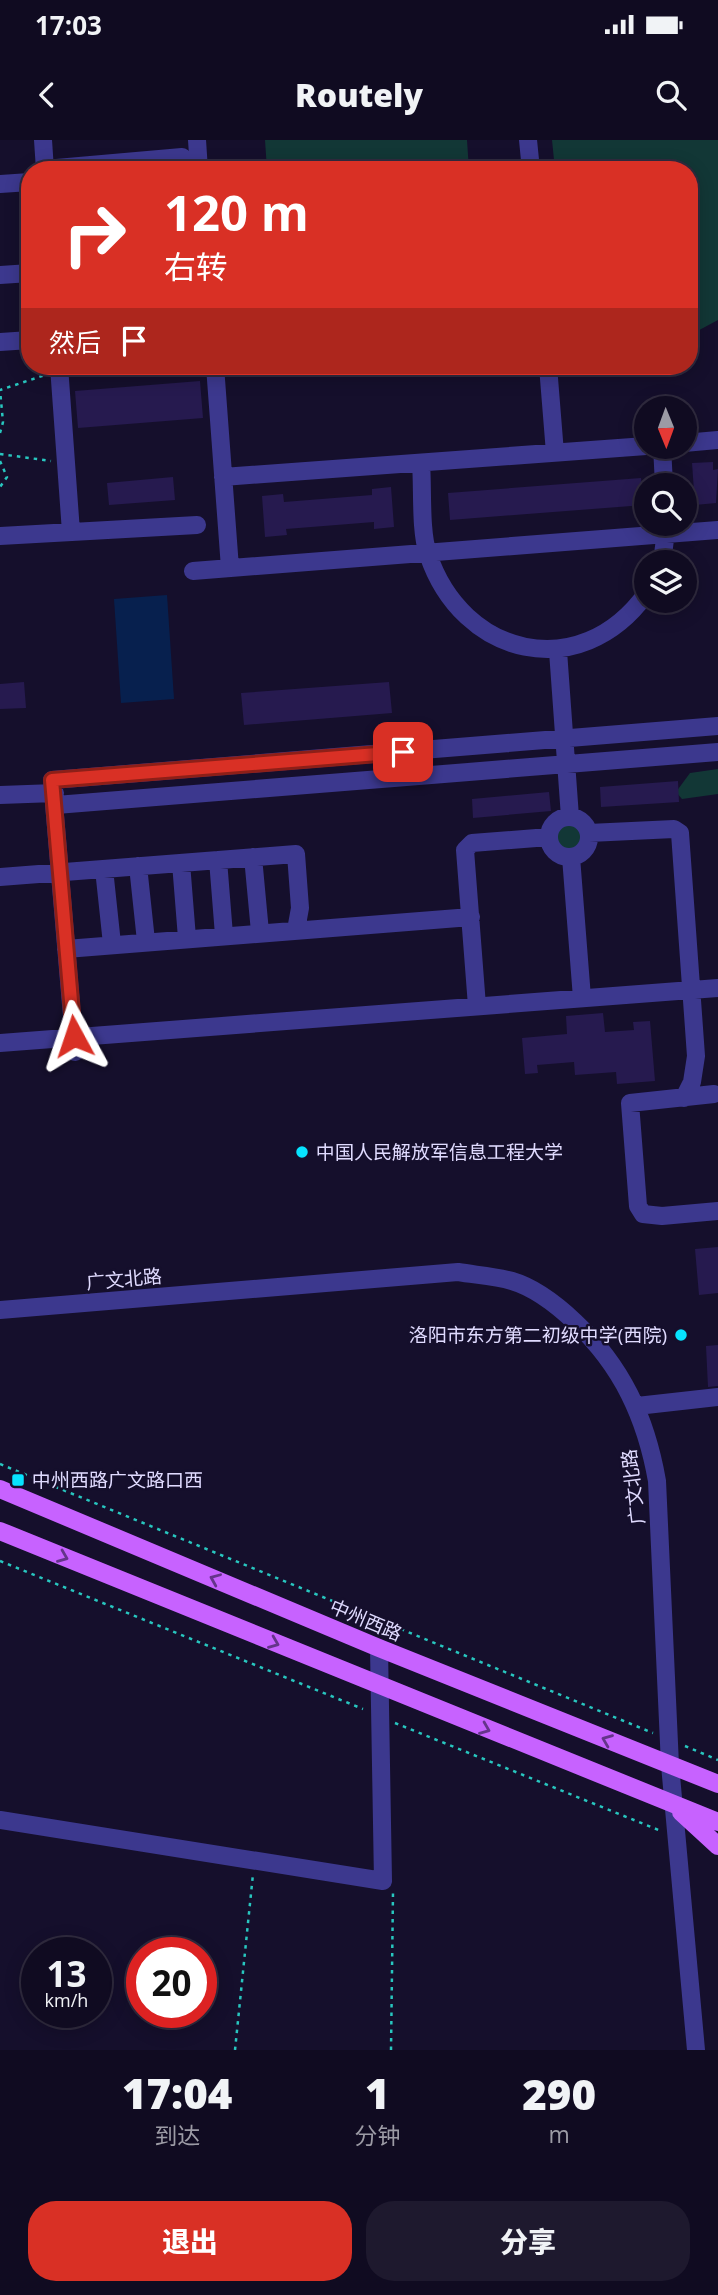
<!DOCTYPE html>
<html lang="zh">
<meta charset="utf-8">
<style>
body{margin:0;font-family:"Open Sans","Noto Sans SC",sans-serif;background:#1e192e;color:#f1f3f6;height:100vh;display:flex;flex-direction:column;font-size:26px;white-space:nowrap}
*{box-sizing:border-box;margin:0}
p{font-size:23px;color:#9c9ba5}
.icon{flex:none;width:38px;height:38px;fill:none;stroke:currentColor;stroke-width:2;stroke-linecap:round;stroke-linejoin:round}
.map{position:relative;height:1910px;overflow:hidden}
.details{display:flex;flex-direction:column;background:#100b21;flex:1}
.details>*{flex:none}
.guide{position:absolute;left:21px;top:21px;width:677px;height:214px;border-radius:28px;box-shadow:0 4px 18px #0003,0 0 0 2px #302b3f;background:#d93025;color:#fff;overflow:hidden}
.needle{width:46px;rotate:179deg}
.buttons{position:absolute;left:634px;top:256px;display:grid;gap:14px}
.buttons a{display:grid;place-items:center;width:63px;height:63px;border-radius:50%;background:#100b21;box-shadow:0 4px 18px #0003,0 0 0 2px #302b3f;font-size:35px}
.speed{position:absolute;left:21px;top:1797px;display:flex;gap:14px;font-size:35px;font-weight:700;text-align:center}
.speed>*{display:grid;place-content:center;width:91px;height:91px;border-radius:50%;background:#100b21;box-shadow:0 4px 18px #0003,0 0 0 2px #302b3f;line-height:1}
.speed small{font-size:18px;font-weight:400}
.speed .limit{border:10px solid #d22;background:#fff;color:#111}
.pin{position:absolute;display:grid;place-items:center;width:60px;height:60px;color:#fff;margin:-30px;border-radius:14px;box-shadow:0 4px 10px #0006}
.me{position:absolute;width:77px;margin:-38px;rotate:355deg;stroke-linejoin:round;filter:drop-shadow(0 0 5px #0008)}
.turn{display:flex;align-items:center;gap:24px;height:147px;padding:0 28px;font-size:32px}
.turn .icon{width:91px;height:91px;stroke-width:2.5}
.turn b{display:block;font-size:49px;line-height:60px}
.then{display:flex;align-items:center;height:66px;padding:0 28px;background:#0003;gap:14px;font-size:26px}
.eta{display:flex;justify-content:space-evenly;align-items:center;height:119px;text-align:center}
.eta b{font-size:42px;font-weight:800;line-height:49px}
.button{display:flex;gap:14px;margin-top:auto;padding:14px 28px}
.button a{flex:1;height:80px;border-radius:28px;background:#d93025;color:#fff;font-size:28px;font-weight:800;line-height:80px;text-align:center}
.button a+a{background:#1e192e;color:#f1f3f6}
.status{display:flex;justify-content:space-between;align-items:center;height:49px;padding:0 35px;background:#100b21;direction:ltr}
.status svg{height:19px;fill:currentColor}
header{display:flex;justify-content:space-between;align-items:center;height:91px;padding:0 28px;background:#100b21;font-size:32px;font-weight:800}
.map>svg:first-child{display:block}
.green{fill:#123736}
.water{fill:#07204e}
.building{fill:#261a4f}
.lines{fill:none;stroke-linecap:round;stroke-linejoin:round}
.path{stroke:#28c6bf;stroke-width:2.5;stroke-dasharray:3.5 5;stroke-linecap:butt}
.minor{stroke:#3c388e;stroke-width:18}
.major{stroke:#c762ff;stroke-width:18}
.oneway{stroke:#65348b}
.route-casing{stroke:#8d1f18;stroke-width:18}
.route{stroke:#d93025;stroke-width:12}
.poi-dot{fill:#07e3ff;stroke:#150f2c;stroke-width:2.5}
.labels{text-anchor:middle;stroke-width:5;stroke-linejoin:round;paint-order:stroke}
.poi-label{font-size:19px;fill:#e0dbff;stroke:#150f2c;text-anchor:start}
.street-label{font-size:19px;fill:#e0dbff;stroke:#150f2c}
</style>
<div class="status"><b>17:03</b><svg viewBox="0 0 49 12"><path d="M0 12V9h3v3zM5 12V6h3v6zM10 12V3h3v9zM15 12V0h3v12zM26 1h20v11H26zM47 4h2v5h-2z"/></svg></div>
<header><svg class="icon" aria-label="back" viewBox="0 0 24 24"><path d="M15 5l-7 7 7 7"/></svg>Routely<svg class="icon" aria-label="search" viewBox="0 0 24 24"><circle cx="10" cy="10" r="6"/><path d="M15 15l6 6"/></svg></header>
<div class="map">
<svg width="718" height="1910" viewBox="0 0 718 1910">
<rect width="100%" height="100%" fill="#150f2c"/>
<path class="green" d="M265 0H467L469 30H267Z
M552 0H718V180L690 195V30H555Z
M718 629V654L682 659 676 652 690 633Z
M555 696a14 14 0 1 1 28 0a14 14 0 1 1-28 0Z"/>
<path class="water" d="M167 455 174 559 121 563 114 459Z"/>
<path class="building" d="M200 241 203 278 78 288 75 251Z
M713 322V330L718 329 716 363 695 365 692 323Z
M173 337 175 360 109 365 107 343Z
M641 338 644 365 450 380 448 353Z
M391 347 394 387 374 389V382L286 389 287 395 265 397 262 356 283 354 284 362 372 355V349Z
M24 542 26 568 0 569V544Z
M389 542 392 573 244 585 241 553Z
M678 641 679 662 601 667 600 647Z
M549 652 551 671 473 678 472 659Z
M603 873 605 892 634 890 633 882 650 881 655 941 617 944 616 932 575 935 574 922 537 925 538 933 525 934 522 898 567 894 566 876Z
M718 1107V1153L699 1155 695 1109Z
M718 1205V1246L708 1247 706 1206Z"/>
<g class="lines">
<path class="path" d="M0 293 3 282 0 250 45 235
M0 314 51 321
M0 321 7 337 0 347
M0 1324 653 1593
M0 1421 363 1569
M395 1583 661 1691
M685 1606 718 1620
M235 1910 253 1734
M391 1910 393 1752"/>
<path class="minor" d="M43 0 45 30
M197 0 199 30
M528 0 531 30
M45 29 182 17
M0 44 30 42
M0 135 30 133
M0 202 30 200
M59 226 71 392
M215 226 230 428
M548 226 555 313
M684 303 718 300
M662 306 664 345
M421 323C423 349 420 391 428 414 462 517 580 545 646 454
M223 337 646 306
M0 396 197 385
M662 422 667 384
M193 431 718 390
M558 511 570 677
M0 655 55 653
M56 665 718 612
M549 697a20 20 0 1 1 40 0a20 20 0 1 1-40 0Z
M589 693 674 689 680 693 696 916 692 942 684 958
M253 717 260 792
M571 717 582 858
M218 720 224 795
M181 723 187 798
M138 726 146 801
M104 729 112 804
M0 737 296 714 300 768 296 790
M66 809 471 777
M477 866 465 710 472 703 549 697
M0 903 718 848
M75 912 52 640 718 586
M714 954 630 963 638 1066 643 1074 662 1076 718 1071
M0 1170 458 1132C476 1135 495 1136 512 1141 536 1148 557 1165 575 1182 622 1226 646 1278 657 1341L670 1625 696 1910
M637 1266 718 1257
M0 1680 383 1741 379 1508"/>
<path class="major" d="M0 1349 379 1508 718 1644
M0 1391 718 1682
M681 1672 718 1706"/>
</g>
<defs><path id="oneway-chevron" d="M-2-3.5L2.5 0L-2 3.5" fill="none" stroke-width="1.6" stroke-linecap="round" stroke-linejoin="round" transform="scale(1.75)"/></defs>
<g class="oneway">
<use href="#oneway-chevron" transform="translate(63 1417) rotate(22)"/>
<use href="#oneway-chevron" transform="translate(215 1439) rotate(-157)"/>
<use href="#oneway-chevron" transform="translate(274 1503) rotate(22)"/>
<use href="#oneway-chevron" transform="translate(485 1589) rotate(22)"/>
<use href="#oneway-chevron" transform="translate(607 1600) rotate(-158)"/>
</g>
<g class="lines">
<defs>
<path id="route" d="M74 896 52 640 403 612"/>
</defs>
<use href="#route" class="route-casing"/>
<use href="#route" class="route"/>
</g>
<g class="poi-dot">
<circle cx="302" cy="1012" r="7"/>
<circle cx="681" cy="1195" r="7"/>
<rect x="11" y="1333" width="14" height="14" rx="3.5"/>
</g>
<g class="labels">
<g class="poi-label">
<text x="316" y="1019">中国人民解放军信息工程大学</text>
<text x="667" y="1202" text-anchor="end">洛阳市东方第二初级中学(西院)</text>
<text x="32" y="1347">中州西路广文路口西</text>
</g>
<g class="street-label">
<text transform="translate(124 1139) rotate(-5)" y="7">广文北路</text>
<text transform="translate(633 1347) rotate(-97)" y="7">广文北路</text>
<text transform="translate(366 1480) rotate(23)" y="7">中州西路</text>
</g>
</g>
</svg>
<div class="buttons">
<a><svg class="needle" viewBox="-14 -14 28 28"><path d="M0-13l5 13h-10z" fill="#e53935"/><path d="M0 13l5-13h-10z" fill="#9c9ba5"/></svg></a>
<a><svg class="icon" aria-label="search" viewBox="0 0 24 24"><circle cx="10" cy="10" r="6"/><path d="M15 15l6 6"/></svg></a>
<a><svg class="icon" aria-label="layers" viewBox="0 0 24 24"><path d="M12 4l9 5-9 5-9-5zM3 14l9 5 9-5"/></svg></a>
</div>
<div class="speed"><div>13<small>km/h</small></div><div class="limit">20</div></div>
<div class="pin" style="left:403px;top:612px;background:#d93025"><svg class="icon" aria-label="arrive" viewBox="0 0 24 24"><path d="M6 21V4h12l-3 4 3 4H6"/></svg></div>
<svg class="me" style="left:74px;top:896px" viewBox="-20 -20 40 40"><path d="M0-17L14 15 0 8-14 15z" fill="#d93025" stroke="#fff" stroke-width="4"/></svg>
<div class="guide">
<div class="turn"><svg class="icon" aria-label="right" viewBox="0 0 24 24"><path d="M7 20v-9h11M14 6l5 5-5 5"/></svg><div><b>120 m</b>右转</div></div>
<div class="then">然后<svg class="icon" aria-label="arrive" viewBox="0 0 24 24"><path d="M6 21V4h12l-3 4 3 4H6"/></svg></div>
</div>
</div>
<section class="details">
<div class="eta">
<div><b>17:04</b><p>到达</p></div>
<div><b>1</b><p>分钟</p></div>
<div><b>290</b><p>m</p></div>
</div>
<div class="button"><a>退出</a><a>分享</a></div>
</section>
